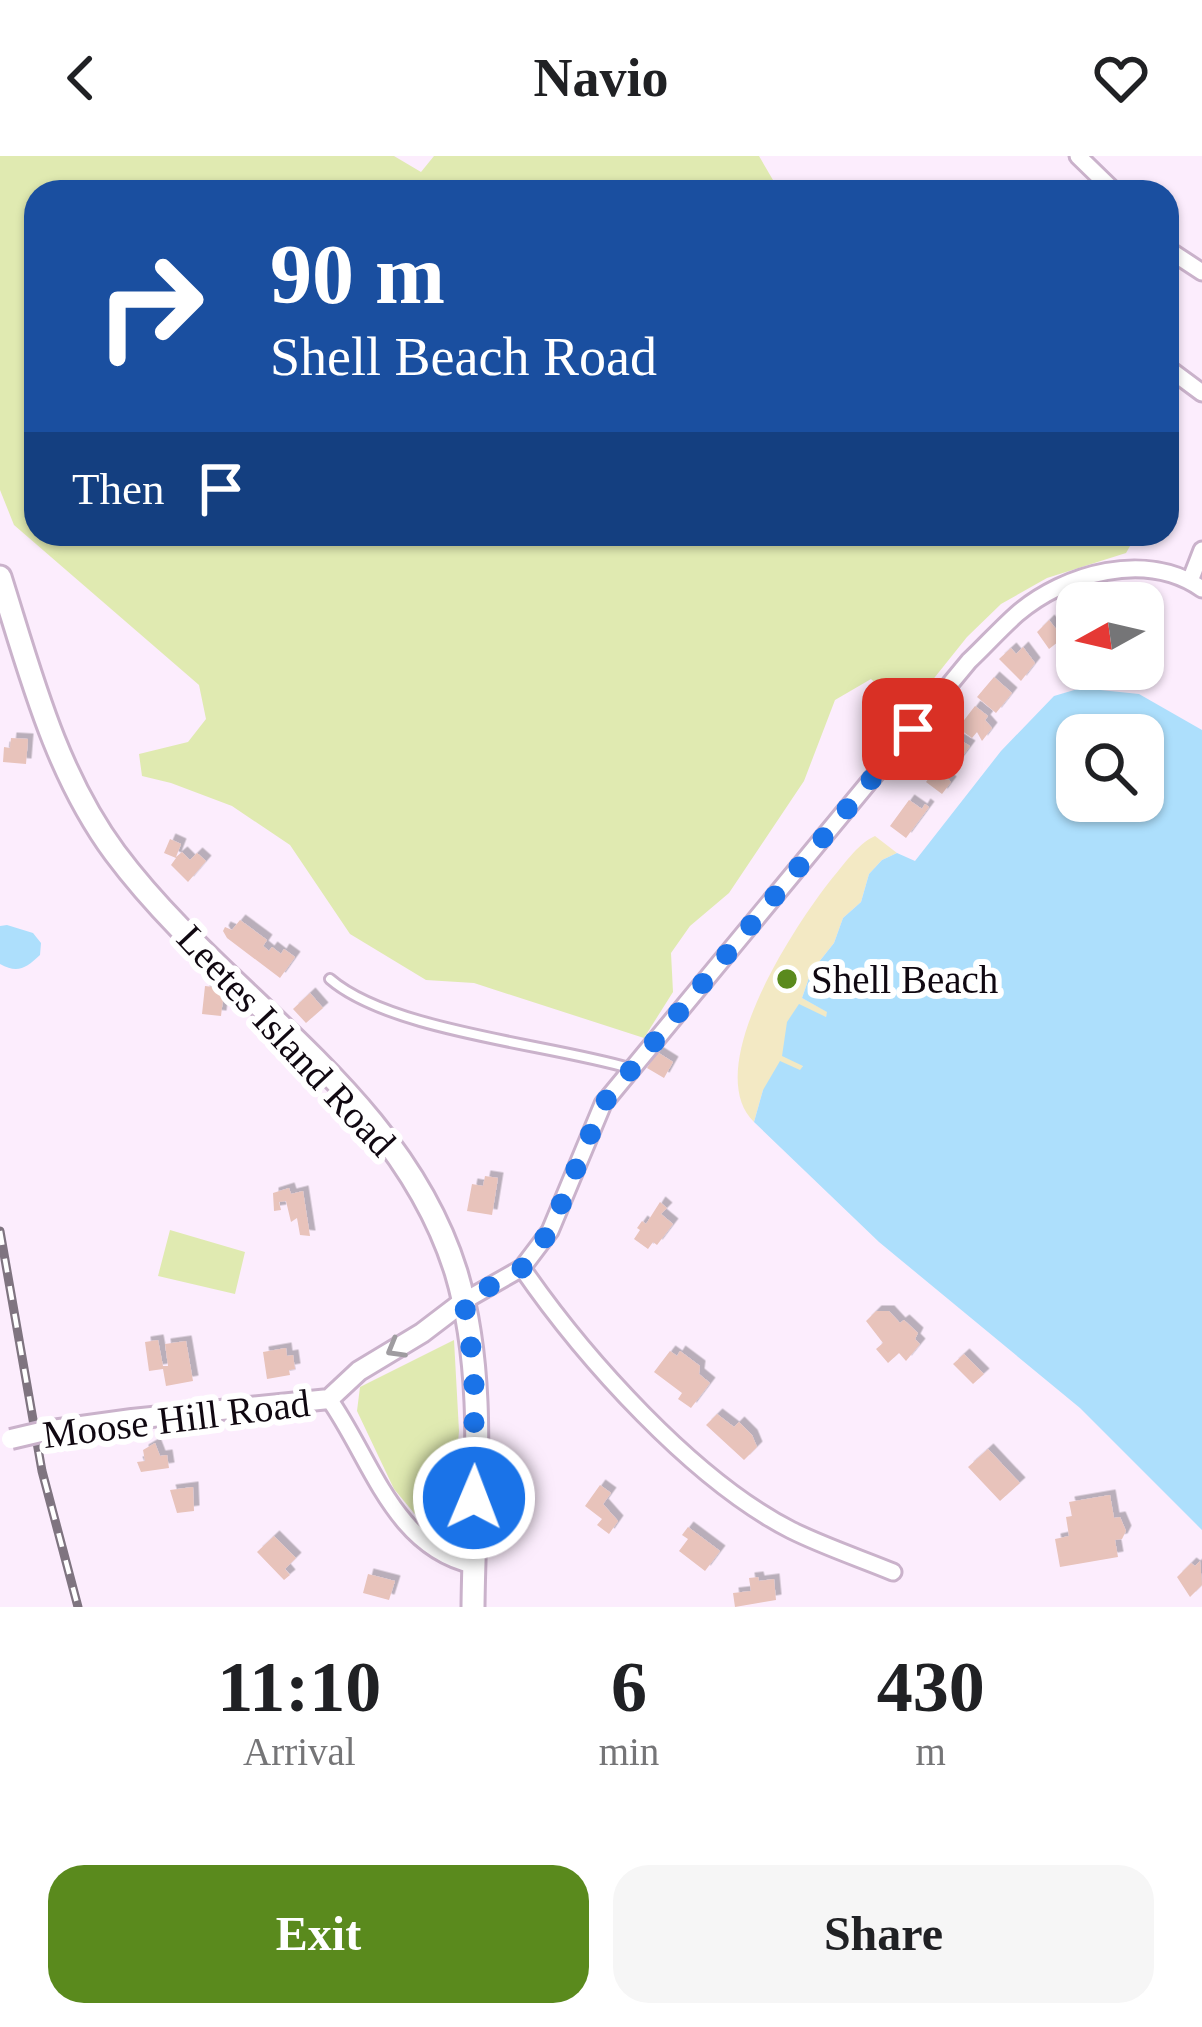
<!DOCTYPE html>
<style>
body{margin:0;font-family:Georgia,serif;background:#f6f6f6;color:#202124;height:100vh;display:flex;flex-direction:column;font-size:45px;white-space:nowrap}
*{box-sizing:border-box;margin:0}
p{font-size:39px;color:#757577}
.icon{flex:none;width:66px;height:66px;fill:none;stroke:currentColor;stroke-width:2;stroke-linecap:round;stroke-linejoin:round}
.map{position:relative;height:1451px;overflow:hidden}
.panel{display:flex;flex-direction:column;background:#fff;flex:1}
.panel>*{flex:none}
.hud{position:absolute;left:24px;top:24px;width:1155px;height:366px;border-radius:36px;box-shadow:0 3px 9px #0004;background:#1a4fa0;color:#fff;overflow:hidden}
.needle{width:78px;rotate:262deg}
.controls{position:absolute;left:1056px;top:426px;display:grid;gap:24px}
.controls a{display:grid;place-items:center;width:108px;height:108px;border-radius:24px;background:#fff;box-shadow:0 3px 9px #0004;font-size:60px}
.pin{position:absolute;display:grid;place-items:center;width:102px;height:102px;color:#fff;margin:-51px;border-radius:24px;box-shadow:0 6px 18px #0006}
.me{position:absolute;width:132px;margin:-66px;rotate:1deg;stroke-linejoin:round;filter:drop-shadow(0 0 9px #0008)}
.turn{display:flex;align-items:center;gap:42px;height:252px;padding:0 48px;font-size:54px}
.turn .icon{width:156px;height:156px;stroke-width:2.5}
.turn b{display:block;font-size:84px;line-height:102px}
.then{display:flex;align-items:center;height:114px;padding:0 48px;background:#0003;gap:24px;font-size:45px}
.eta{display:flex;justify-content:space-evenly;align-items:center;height:204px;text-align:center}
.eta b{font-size:72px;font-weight:800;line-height:84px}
.primary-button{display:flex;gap:24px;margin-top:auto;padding:24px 48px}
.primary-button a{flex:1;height:138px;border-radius:36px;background:#5a8a1d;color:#fff;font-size:48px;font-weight:800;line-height:138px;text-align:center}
.primary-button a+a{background:#f6f6f6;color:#202124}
header{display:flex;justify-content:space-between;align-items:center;height:156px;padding:0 48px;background:#fff;font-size:54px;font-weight:800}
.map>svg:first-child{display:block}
.green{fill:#e0eab1}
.sand{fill:#f3e9c4}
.water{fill:#addffc;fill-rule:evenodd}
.building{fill:#e8c3bb;filter:url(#shadow)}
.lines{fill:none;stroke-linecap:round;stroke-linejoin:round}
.service-casing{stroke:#cab2cb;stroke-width:14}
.minor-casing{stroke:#cab2cb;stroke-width:21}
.tertiary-casing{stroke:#cab2cb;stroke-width:24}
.secondary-casing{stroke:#cab2cb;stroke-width:27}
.service{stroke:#fff;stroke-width:8}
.minor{stroke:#fff;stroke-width:15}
.tertiary{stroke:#fff;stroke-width:18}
.secondary{stroke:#fff;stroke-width:21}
.rail-casing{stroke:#7f7480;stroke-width:9}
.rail{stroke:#fff;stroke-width:4.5;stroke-dasharray:14;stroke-linecap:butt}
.tertiary-bridge-casing{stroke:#cab2cb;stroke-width:24;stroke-linecap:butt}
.tertiary-bridge{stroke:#fff;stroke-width:18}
.oneway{stroke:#9f9ca0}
.route{stroke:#1a73e8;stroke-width:21;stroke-dasharray:0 37.8}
.poi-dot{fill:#5a8a1d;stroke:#fff;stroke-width:4.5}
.labels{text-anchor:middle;stroke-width:12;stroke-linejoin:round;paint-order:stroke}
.poi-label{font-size:39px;fill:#100811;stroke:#fff;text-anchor:start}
.street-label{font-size:39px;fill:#100811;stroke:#fff}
</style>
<header><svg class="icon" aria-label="back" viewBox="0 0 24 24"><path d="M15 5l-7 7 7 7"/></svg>Navio<svg class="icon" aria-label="heart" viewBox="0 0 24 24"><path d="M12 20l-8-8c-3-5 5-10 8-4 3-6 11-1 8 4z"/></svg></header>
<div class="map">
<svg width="1202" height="1451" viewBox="0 0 1202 1451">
<defs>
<filter id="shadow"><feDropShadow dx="5.5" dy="-5.5" stdDeviation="0" flood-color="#0004"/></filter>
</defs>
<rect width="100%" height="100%" fill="#fcedfd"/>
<path class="green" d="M0 0H394L421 16 434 0H759L780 36H36V378H1137L1126 397 1047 422 1001 448 967 481 907 556 871 523 835 544 804 625 729 737 690 770 671 797 673 836 644 882 474 827 426 824 350 778 290 689 232 650 171 627 142 620 139 598 188 586 206 563 199 529 14 369 0 334Z
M170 1074 245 1096 235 1138 158 1120Z
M454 1184 459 1275 448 1398 394 1333 357 1255 360 1231Z"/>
<path class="sand" d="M875 680 897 697 882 704 869 718 861 746 843 762 834 787 811 816 802 842 828 856 801 914 763 934 754 966C700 913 794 771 830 725 843 710 857 688 875 680Z"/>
<path class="water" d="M1081 532 1139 538 1202 574V1374L1080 1252 879 1086 754 966 763 934 780 905 800 914 803 910 782 900 787 866 799 848 826 861 827 856 802 842 811 816 834 787 843 762 861 746 869 718 882 704 897 697 915 705 1001 595 1054 540ZM1077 579H1143V645H1077Z
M7 769 33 777 41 787 40 799C26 812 18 818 0 808V770Z"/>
<path class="building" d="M1049 464 1063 482 1049 493 1037 476Z
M1023 491 1035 507 1021 525 999 503 1011 492 1016 498Z
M994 521 1012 537 996 557 977 541Z
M975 550 988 560 985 564 992 572 982 585 977 576 972 582 958 572Z
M948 577 970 590 955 610 941 600 950 588 943 583Z
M11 582 28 583 26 608 3 606 4 591 10 592Z
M937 611 951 626 942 638 926 626Z
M909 644 922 653 925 648 929 651 906 682 890 670Z
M170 683 181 688 176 701 182 696 190 704 197 697 206 705 188 726 171 709 176 702 164 697Z
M240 764 267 784 263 790 269 795 272 791 281 798 284 793 295 801 280 822 227 782 223 775 225 771 232 774Z
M205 830 230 833 229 844 223 843 221 860 202 858Z
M310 837 323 852 306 867 293 853Z
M657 896 673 906 664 922 647 912Z
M485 1020 498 1022 492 1059 467 1055 472 1028 483 1030Z
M289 1032 291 1038 303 1035 310 1080 300 1079 297 1062 291 1066 286 1045 279 1046 281 1054 274 1055 273 1037Z
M660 1046 667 1052 661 1058 673 1068 657 1089 653 1086 648 1093 634 1083 640 1074 637 1072 642 1065 646 1068Z
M876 1155H889L900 1167 904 1164 918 1177 915 1183 920 1188 906 1205 899 1197 888 1207 876 1193 883 1187 866 1165Z
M158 1184 163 1210H168L165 1188 186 1185 193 1225 166 1230 163 1213 149 1215 145 1186Z
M286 1192 287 1200 293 1199 295 1213 289 1214 290 1219 267 1223 263 1196Z
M670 1195 677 1200 680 1195 700 1210 699 1218 710 1227 691 1252 678 1243 682 1237 654 1216Z
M964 1198 984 1218 973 1228 953 1208Z
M717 1258 734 1271 739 1266 752 1279 757 1291 744 1304 706 1269Z
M155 1287 160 1300 167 1299 169 1312 141 1316 137 1306 145 1305 143 1294Z
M988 1293 1020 1327 1000 1345 968 1311Z
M600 1329 611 1337 603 1348 618 1365 609 1378 597 1369 602 1363 585 1350Z
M193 1331 194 1355 177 1357 170 1334Z
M1110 1339 1114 1362 1120 1361 1126 1375 1122 1383 1115 1384 1118 1401 1060 1411 1055 1383 1069 1380 1066 1361 1072 1360 1069 1346Z
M688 1371 720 1395 705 1415 679 1395 688 1383 682 1379Z
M274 1380 296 1402 285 1413 290 1419 284 1424 257 1396Z
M1200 1405 1202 1429 1190 1441 1177 1421 1191 1407 1195 1410Z
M368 1418 395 1425 389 1444 363 1437Z
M758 1421 759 1425 774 1423 776 1444 735 1451 733 1437 751 1435 749 1422Z"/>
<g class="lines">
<defs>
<path id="service" d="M330 823C390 875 548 888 629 912"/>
<path id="minor" d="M1078 0 1115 36
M1167 93 1202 116
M1167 211 1202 237
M1190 425 1202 394
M522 1112C584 1202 693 1324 791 1374 823 1390 859 1402 893 1416
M464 1145 522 1112 550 1075 603 948 969 505C985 490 1000 473 1017 458 1065 417 1146 394 1202 433
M329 1243C371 1302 393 1391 473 1409"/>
<path id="tertiary" d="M45 1275 132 1263 329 1243 359 1215 422 1177 464 1145"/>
<path id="secondary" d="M0 421C30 516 55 616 115 697 222 841 400 936 456 1116 488 1223 474 1341 473 1451"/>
</defs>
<use href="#service" class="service-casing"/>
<use href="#minor" class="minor-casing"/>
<use href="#tertiary" class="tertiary-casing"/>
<use href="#secondary" class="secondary-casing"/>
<use href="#service" class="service"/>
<use href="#minor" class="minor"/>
<use href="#tertiary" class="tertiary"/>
<use href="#secondary" class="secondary"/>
<defs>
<path id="rail" d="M0 1075 42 1315 78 1451"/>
</defs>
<use href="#rail" class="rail-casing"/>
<use href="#rail" class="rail"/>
<defs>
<path id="tertiary-bridge" d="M11 1283 45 1275"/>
</defs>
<use href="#tertiary-bridge" class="tertiary-bridge-casing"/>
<use href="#tertiary-bridge" class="tertiary-bridge"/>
</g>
<defs><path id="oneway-chevron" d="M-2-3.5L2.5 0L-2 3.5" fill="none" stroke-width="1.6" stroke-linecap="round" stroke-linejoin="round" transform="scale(3)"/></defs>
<use class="oneway" href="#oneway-chevron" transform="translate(395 1193) rotate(150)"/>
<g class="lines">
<path class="route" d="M474 1342V1212L464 1145 522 1112 550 1075 603 948 913 573"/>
</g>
<circle class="poi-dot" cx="787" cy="823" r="12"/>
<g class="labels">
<g class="poi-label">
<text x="811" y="837">Shell Beach</text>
</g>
<g class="street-label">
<text transform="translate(287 884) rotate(47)" y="14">Leetes Island Road</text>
<text transform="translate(176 1262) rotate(-7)" y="14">Moose Hill Road</text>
</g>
</g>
</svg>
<div class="controls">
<a><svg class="needle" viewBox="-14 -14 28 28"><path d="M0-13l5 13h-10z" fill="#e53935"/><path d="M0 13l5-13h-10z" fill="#757577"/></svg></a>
<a><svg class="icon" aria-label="search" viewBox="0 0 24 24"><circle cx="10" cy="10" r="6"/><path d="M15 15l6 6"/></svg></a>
</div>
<div class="pin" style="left:913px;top:573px;background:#d93025"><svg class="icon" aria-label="arrive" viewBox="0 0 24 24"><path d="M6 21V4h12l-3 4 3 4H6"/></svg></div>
<svg class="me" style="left:474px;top:1342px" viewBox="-20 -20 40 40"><circle r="17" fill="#1a73e8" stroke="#fff" stroke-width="3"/><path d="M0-11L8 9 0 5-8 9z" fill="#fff"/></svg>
<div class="hud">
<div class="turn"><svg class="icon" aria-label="right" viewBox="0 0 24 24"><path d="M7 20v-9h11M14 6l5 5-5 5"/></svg><div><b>90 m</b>Shell Beach Road</div></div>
<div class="then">Then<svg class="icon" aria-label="arrive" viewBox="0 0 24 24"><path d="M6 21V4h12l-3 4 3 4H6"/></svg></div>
</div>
</div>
<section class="panel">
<div class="eta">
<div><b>11:10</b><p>Arrival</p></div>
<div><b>6</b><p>min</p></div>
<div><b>430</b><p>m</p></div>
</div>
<div class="primary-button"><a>Exit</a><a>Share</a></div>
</section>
